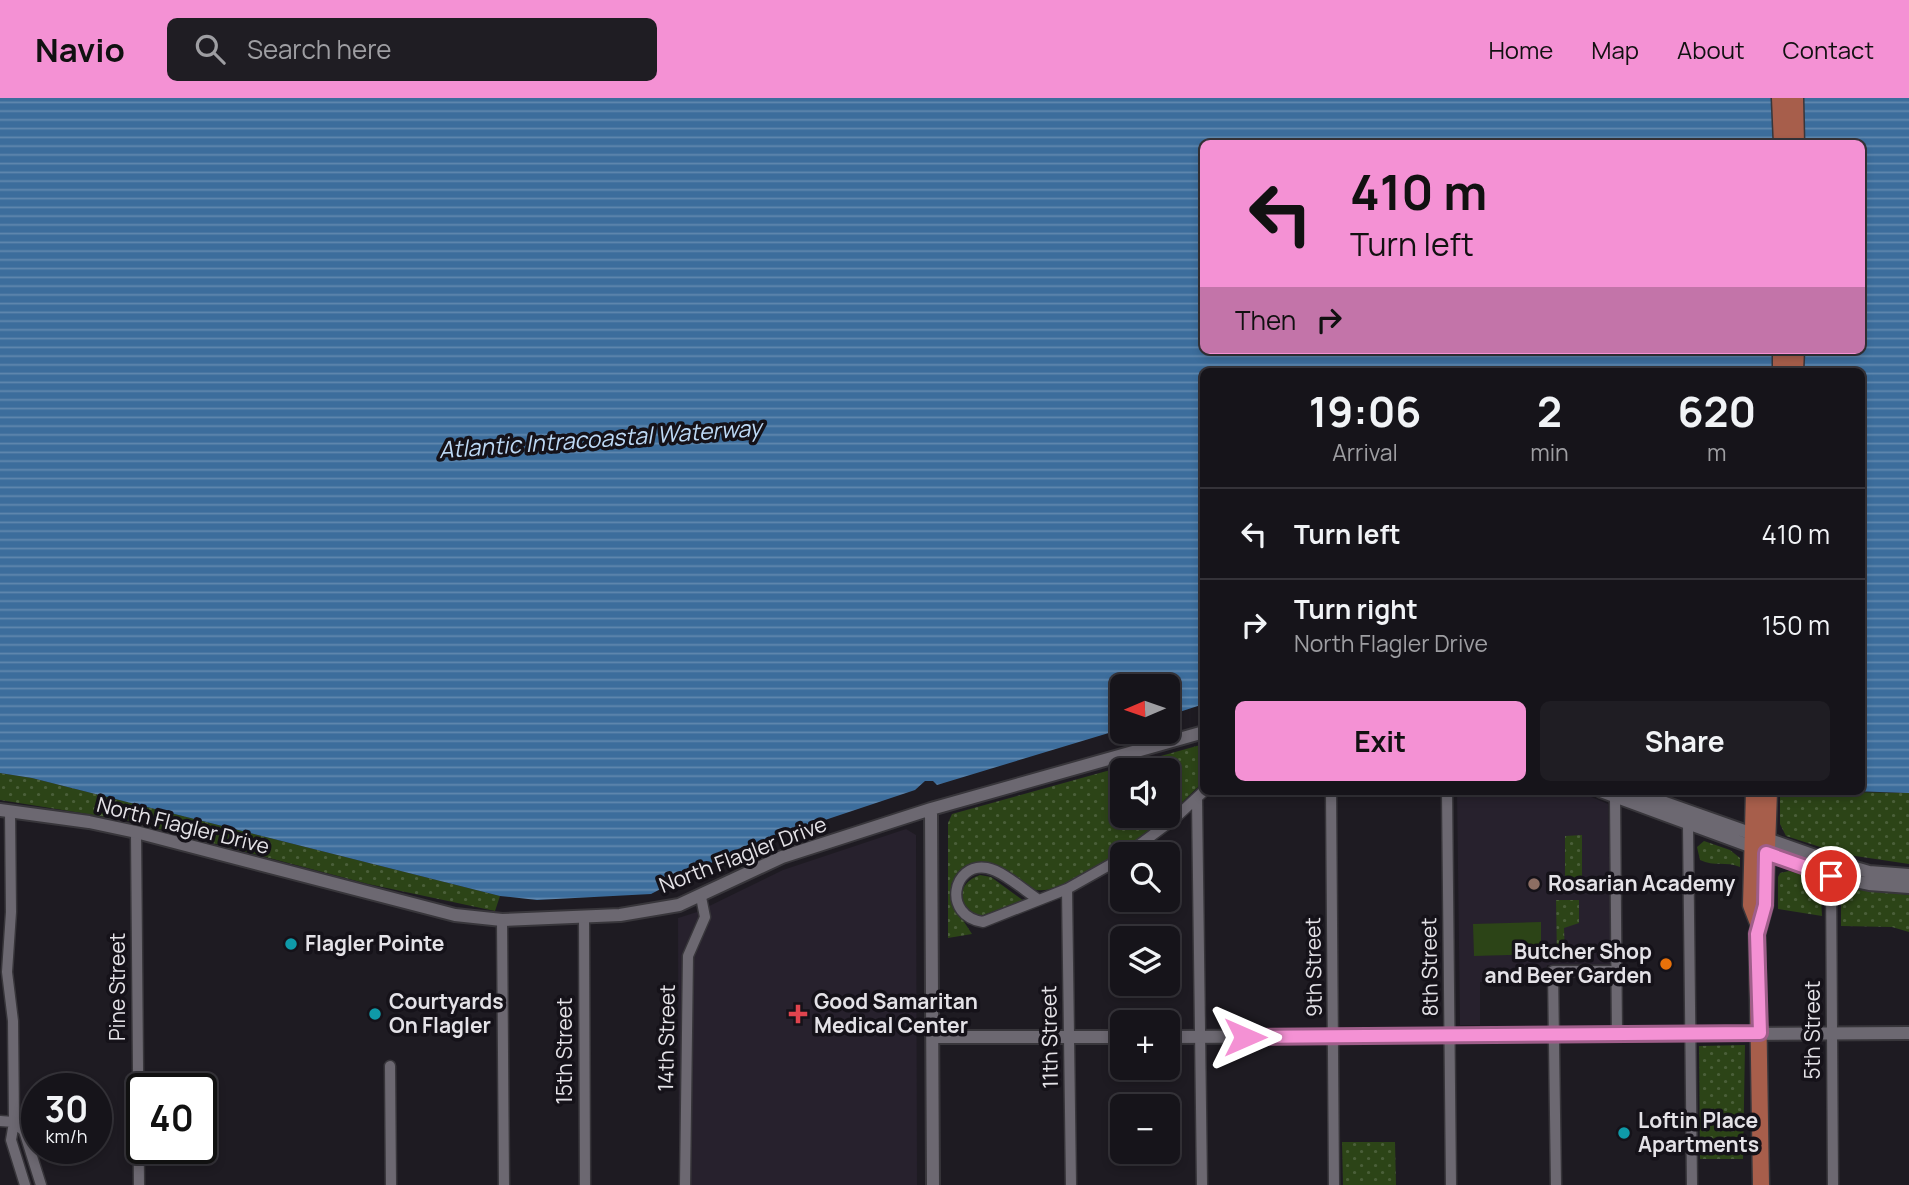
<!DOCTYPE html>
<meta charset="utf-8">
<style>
body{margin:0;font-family:Manrope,sans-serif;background:#1f1d23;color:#f1f3f6;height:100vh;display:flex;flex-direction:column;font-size:26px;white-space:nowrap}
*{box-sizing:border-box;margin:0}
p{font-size:23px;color:#9e9ea2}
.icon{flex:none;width:38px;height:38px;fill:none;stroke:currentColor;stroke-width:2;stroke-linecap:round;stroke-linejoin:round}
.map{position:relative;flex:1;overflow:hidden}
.details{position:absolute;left:1200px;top:270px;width:665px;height:427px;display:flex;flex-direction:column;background:#16141a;border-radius:10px;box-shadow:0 4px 10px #0003,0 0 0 2px #353339}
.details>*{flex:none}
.top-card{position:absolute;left:1200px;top:42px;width:665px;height:214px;border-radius:10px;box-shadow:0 4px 10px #0003,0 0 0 2px #353339;background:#f491d4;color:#111;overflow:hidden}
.needle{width:46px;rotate:268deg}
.buttons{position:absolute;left:1110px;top:576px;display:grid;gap:14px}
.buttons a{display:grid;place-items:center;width:70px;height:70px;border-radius:10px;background:#16141a;box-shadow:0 4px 10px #0003,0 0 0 2px #353339;font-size:35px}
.speed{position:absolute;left:21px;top:975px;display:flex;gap:14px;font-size:35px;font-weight:700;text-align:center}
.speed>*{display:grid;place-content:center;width:91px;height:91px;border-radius:50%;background:#16141a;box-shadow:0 4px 10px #0003,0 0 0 2px #353339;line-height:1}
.speed small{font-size:18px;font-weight:400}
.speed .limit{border:4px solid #111;border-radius:10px;background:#fff;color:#111}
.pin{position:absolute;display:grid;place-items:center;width:60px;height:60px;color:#fff;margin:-30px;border:4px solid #fff;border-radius:50%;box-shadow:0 2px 7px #0007}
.me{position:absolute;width:77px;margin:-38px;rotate:90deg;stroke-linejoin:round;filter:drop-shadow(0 0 5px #0008)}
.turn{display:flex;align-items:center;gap:24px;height:147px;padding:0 35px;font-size:32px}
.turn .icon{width:91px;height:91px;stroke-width:2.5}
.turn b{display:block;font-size:49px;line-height:60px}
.then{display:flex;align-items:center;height:66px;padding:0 35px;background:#0003;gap:14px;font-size:26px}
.eta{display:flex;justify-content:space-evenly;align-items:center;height:119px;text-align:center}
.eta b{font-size:42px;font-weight:700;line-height:49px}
.action{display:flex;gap:14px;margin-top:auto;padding:14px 35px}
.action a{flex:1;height:80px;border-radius:10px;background:#f491d4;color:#111;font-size:28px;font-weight:700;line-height:80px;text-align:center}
.action a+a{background:#1f1d23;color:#f1f3f6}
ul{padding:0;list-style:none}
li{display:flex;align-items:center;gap:21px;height:91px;padding:0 35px;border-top:2px solid #353339}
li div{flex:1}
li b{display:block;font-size:26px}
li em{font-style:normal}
header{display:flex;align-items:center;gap:42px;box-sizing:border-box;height:98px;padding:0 35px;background:#f491d4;color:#111}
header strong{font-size:33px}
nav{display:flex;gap:38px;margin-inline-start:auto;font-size:24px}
.search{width:490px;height:63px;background:#1f1d23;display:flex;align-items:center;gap:18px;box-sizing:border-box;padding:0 24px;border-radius:10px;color:#9e9ea2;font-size:26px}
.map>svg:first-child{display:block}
.built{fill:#27212d}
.grass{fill:url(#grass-dots);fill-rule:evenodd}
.garden{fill:#2c4417}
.water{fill:url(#water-rules);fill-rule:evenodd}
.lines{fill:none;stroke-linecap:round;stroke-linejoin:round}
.minor-casing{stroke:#38363b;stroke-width:13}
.tertiary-casing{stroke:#38363b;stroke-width:16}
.primary-casing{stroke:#38363b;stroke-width:19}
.minor{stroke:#6c6871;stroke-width:10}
.tertiary{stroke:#6c6871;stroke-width:12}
.primary{stroke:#a75e4b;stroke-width:16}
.route-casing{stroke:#9f5e8a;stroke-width:18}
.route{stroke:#f491d4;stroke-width:12}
.education-dot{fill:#8d6e63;stroke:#151219;stroke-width:2.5}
.culture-dot{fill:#0f9aa8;stroke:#151219;stroke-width:2.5}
.food-dot{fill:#e8710a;stroke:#151219;stroke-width:2.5}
.health-dot{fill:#e0444e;stroke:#151219;stroke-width:2.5}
.labels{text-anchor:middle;stroke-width:7;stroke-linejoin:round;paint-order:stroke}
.street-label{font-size:21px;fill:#e4e2e7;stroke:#151219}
.poi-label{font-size:21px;font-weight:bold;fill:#e4e2e7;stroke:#151219;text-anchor:start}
.water-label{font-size:23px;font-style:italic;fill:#bdd9f5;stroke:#151219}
</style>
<header>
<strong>Navio</strong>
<div class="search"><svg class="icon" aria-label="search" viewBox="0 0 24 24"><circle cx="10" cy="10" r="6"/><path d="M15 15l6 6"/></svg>Search here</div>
<nav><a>Home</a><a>Map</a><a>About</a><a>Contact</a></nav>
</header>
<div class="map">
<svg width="1909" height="1087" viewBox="0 0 1909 1087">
<defs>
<pattern id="grass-dots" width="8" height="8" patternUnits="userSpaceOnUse" patternTransform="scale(1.75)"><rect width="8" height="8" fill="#2c4417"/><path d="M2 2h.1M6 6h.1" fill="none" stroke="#4a5f39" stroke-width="1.8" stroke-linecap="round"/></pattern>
<pattern id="water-rules" width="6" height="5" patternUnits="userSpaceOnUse" patternTransform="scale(1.75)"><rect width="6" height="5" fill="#3c6d9c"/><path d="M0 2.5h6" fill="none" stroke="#6188ae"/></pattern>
</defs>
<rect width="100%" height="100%" fill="#1e1b22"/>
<path class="built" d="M1457 693H1577L1608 706 1611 867H1547L1546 886 1480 884V927H1460Z
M906 731 916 737 917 1087H679L678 820 697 814 783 772Z"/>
<path class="grass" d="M1204 646V683C1174 714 1080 798 1036 792 1028 791 1019 783 1012 780 999 775 984 772 970 767L951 786V804L972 836 948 840V725L952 716ZM1122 672H1167V718H1122Z
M0 675 32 680 500 798 495 813 368 786 125 722 0 702Z
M1780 693 1909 695V766L1842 756 1786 738 1780 726Z
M1582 737V789H1565V738Z
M1704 743 1730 752 1740 760V769C1726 763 1714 769 1700 762L1697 749Z
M1789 773 1820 782 1822 818 1778 811V779L1780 775Z
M980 777 991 779 1024 803 980 818 967 814C958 796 961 784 980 777Z
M1845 789 1909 797V834L1892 829 1841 828V792Z
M1556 802H1579V825L1564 830 1565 860H1557Z
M1745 947 1743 1061H1700L1699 948Z
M1342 1044H1395L1396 1087H1343Z"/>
<path class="garden" d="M1541 824V856L1474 858 1473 826Z"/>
<path class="water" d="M0 0H1909V695L1850 693H1862V273H1204V606L1167 618V588H1122V631L937 687 933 683H925L915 692 738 751 651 796 537 802 500 798 32 680 0 675ZM1204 46H1862V252H1204Z"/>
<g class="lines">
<defs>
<path id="minor" d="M1331 693 1334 1087
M1447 693 1451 1087
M1615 699 1617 938
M1197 701 1202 1087
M10 713 11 814 7 874 13 923 14 1024 11 1042 25 1087
M1688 727 1692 1087
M136 734 139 1087
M1127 756 1174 721 1204 693
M1831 778 1833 1087
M1067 791 1071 1087
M1039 802C1025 793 1003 773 987 770 952 764 942 818 983 824L1067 791 1122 760
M584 818 585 1087
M502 822 504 1087
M390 968 391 1087
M0 1023 14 1024
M14 1024 24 1033 41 1087
M685 1087 688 858 705 819 701 799
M1556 1087 1553 873H1615"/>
<path id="tertiary" d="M1601 693 1831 778 1869 786 1909 789
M1631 693 1818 759 1869 774 1909 777
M931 711 933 1087
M0 712 89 724 136 734 455 817 502 822 620 817 679 807 782 759 931 711 1204 634
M933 939H1122
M1167 939 1909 935"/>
<path id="primary" d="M1780 0 1782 46
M1795 0 1796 46
M1781 252V273
M1795 273 1796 252
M1754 693 1751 807 1758 825
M1761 1087 1757 836 1765 807 1769 693"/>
</defs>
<use href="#minor" class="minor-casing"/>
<use href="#tertiary" class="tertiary-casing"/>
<use href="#primary" class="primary-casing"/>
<use href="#minor" class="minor"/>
<use href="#tertiary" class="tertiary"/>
<use href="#primary" class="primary"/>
</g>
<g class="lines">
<defs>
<path id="route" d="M1245 939 1760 935 1757 836 1765 807 1766 755 1831 778"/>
</defs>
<use href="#route" class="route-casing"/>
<use href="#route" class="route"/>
</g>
<circle class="education-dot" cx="1534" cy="786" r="7"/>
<g class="culture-dot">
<circle cx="291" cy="846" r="7"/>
<circle cx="375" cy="916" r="7"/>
<circle cx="1624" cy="1035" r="7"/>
</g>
<circle class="food-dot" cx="1666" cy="866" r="7"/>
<path class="health-dot" d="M794.5 905.5h7v7h7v7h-7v7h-7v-7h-7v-7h7z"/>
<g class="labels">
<g class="street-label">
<text transform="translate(183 728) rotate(14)" y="7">North Flagler Drive</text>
<text transform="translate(743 757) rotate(-21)" y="7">North Flagler Drive</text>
<text transform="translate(1314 869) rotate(-91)" y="7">9th Street</text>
<text transform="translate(1430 869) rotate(-91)" y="7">8th Street</text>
<text transform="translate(118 889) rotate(-90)" y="7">Pine Street</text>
<text transform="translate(1813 932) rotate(-90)" y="7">5th Street</text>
<text transform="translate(1050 939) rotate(-91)" y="7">11th Street</text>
<text transform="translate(667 940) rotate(-89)" y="7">14th Street</text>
<text transform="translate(565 953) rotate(-90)" y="7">15th Street</text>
</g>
<g class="poi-label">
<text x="1548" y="793">Rosarian Academy</text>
<text x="305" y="853">Flagler Pointe</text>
<text x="1652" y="861" text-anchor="end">Butcher Shop<tspan x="1652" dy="24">and Beer Garden</tspan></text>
<text x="389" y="911">Courtyards<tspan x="389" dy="24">On Flagler</tspan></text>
<text x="814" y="911">Good Samaritan<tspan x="814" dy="24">Medical Center</tspan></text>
<text x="1638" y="1030">Loftin Place<tspan x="1638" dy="24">Apartments</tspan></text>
</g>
<g class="water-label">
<text transform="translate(600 341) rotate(-4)" y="8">Atlantic Intracoastal Waterway</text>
</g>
</g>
</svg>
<div class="buttons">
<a><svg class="needle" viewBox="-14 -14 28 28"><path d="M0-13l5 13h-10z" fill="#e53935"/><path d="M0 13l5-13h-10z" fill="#9e9ea2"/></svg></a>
<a><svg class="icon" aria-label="sound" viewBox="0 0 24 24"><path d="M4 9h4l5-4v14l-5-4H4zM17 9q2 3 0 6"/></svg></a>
<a><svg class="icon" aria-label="search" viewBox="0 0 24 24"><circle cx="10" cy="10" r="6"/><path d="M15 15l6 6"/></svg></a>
<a><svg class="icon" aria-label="layers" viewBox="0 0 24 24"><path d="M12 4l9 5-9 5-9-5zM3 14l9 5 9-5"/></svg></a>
<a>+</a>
<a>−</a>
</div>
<div class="speed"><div>30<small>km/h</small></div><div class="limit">40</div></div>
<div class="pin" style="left:1831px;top:778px;background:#d93025"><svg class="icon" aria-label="arrive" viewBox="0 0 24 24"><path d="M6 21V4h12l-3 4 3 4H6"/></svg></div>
<svg class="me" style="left:1245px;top:939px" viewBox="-20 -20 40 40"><path d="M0-17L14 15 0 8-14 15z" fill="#f491d4" stroke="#fff" stroke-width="4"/></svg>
<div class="top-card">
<div class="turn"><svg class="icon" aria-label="left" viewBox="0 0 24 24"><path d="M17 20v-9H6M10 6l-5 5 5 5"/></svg><div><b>410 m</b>Turn left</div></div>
<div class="then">Then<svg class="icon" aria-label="right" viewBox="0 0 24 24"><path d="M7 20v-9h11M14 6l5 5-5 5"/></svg></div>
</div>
<section class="details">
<div class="eta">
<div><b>19:06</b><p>Arrival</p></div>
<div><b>2</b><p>min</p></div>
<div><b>620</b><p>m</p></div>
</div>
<ul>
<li><svg class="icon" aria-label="left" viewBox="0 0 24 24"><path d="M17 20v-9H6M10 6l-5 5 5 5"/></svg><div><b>Turn left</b></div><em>410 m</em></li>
<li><svg class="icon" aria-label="right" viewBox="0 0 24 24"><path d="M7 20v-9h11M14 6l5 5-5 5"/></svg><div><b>Turn right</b><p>North Flagler Drive</p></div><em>150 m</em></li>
</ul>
<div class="action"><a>Exit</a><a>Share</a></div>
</section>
</div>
